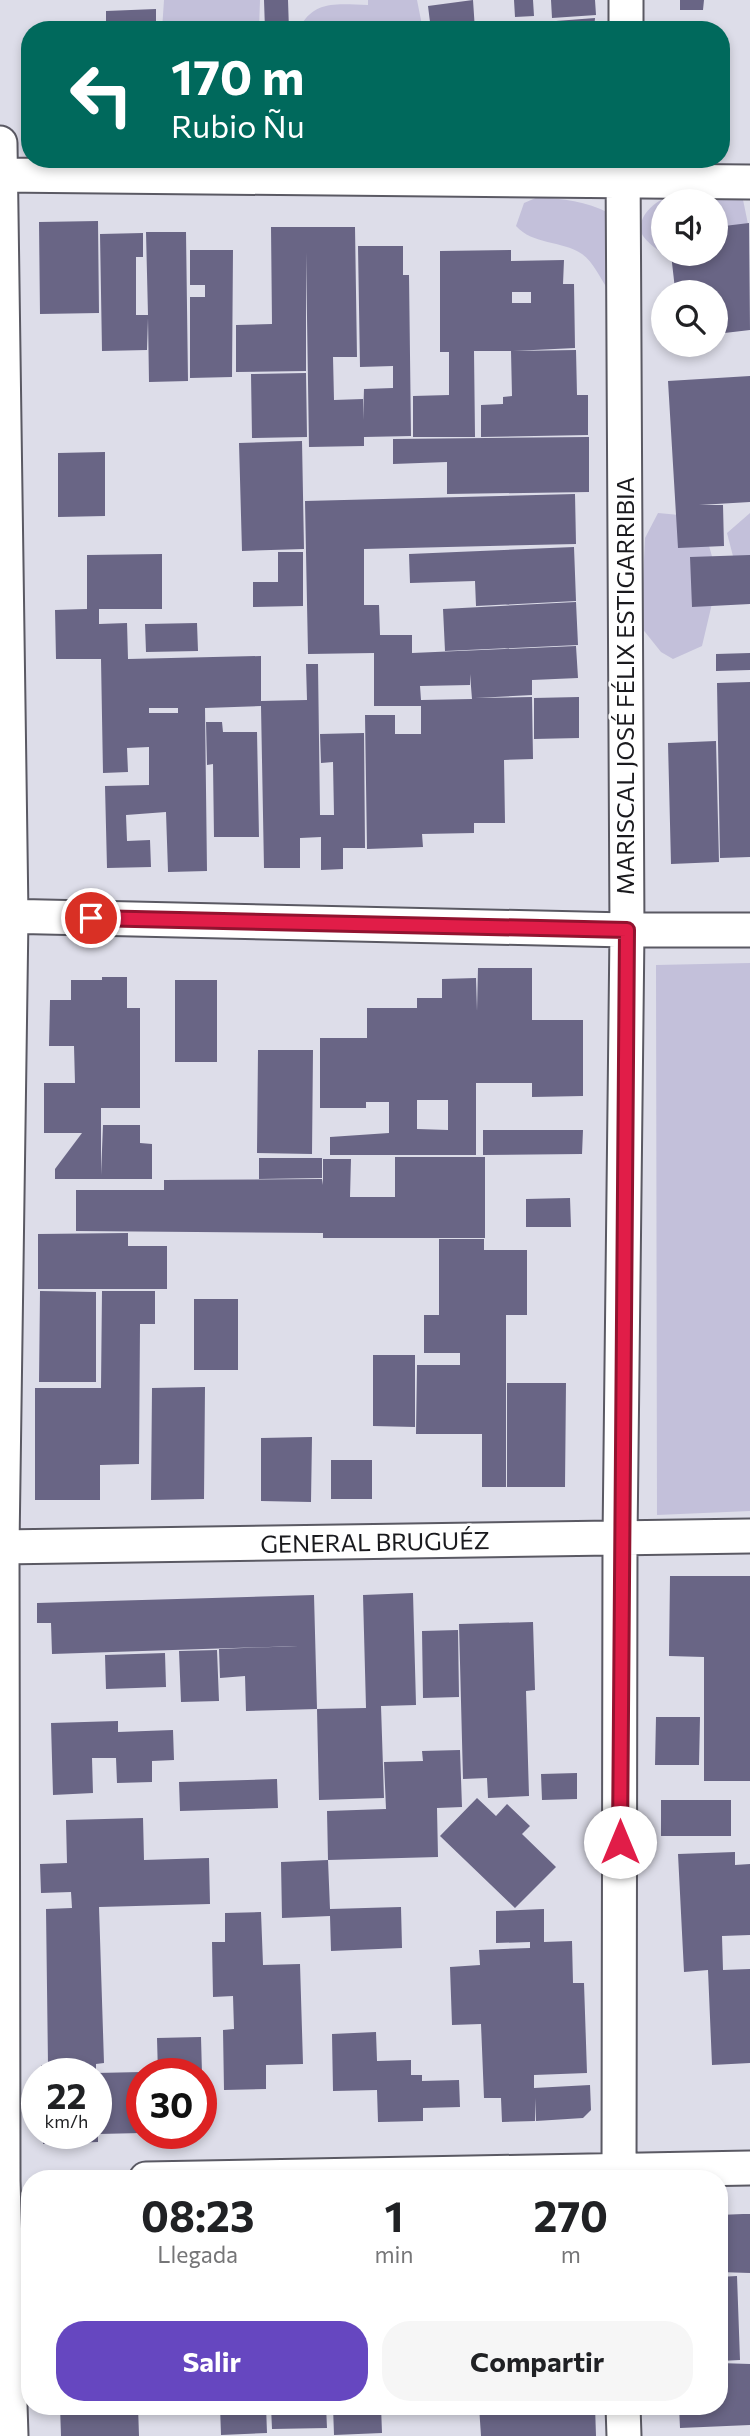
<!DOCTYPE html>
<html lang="es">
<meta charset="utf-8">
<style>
body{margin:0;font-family:Commissioner,sans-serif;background:#f6f6f6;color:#202124;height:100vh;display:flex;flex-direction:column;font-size:26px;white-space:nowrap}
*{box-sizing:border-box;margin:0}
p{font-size:23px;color:#757577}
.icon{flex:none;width:38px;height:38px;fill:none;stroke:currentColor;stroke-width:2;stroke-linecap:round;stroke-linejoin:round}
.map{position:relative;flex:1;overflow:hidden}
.sheet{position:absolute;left:21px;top:2170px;width:707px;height:245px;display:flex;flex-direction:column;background:#fff;border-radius:28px;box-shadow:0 4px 10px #0003}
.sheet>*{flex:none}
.guide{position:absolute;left:21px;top:21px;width:709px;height:147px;border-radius:28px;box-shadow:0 4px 10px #0003;background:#00695c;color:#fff;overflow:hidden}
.buttons{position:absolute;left:651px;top:189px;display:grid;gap:14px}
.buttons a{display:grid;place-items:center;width:77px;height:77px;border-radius:50%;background:#fff;box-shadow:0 4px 10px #0003;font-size:35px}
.speed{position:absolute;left:21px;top:2058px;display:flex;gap:14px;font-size:35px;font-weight:700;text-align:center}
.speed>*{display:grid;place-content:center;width:91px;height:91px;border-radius:50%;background:#fff;box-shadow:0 4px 10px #0003;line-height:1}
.speed small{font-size:18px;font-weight:400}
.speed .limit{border:10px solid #d22;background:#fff;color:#111}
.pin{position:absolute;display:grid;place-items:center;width:60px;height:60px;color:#fff;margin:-30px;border:4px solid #fff;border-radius:50%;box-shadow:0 2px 7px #0007}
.me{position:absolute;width:77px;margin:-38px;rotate:0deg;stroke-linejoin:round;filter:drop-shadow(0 0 5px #0008)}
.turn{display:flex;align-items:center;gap:24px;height:147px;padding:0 35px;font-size:32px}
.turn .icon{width:91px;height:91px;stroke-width:2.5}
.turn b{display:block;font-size:49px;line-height:60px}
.eta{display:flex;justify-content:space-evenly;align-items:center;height:119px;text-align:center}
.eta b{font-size:42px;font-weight:700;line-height:49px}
.primary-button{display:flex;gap:14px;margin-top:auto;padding:14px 35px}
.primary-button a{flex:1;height:80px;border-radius:28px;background:#6647c0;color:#fff;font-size:28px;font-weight:700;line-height:80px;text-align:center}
.primary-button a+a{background:#f6f6f6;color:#202124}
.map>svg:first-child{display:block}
.green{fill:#c3c0da}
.building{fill:#696585;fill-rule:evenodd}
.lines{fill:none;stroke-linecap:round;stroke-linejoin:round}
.minor-casing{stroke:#5a5963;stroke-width:37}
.minor{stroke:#fff;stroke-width:33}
.route-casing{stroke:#92132f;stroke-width:18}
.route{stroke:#e11d48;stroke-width:12}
.labels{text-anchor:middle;stroke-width:5;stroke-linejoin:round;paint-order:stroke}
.street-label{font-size:24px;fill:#1a1a1e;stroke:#fff}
</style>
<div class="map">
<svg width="750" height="2436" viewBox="0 0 750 2436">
<rect width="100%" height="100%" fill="#dddde9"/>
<path class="green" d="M164 0H260L259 30H162Z
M368 0H417L423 30H302L301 25C316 0 338 4 368 5Z
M741 190 748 224 726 260H673L663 254H716V201H663V254C657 249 642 239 641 231 638 209 668 193 686 191 704 189 723 191 741 190Z
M538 197C563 199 586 201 609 213V291C601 280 593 261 582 254 561 240 533 245 516 226L524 203Z
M658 513 701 517 718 578 702 646 673 659 661 652 641 627 645 538Z
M750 513V579L734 560 727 533Z
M750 963V1511L657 1515 656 965Z"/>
<path class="building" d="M264 0H288L289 30H265Z
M473 0 475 30H431L428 6Z
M514 0H533L534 16 515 17Z
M551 0H595L596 15 552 18Z
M680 0H704L703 10H680Z
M156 9V30H106V11Z
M595 18 594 30H556V21Z
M704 22V30H677V23Z
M439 159H486V168L441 173Z
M98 221 99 313 40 314 39 222Z
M749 223 750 330 716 334V292H702L701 286 675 289 671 254H716V227Z
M271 227H355L357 357H333L334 400 363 399V420L364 389 393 388V366L360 367 358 246H403V275H409L411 436 364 437V446L309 447 306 252V371L236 372V325L272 324Z
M146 232H186L188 381 149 382 148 318 147 350 102 351 100 234 143 233V257H136V315H148Z
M190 250H233L232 377 190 378V297H205V285H190Z
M511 250V261L564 260 563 284H574L575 348 513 351 576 350 577 395H588V435L481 437V405L503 404V397L512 396 511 351H474L475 437H413V396L449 395V352H440V251ZM512 292H531V303H512Z
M306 373 307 437 252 438 251 374Z
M750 376V502L699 505H723L724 546 678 548 668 381Z
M589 437V492L447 494V462L393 464V439Z
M302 441 304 549 242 551 239 443Z
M105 452V516L58 517V453Z
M575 494 576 544 364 549V605H379L380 635H412V653L576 646 578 678 532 680V695L475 698 532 697 533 759 504 760 505 823H474V833L422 834 423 847 367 849 365 715H395V734H421V706H374V653L308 654 305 501ZM470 674 472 699 421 700 420 686 470 685Z
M574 547 576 601 476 606 475 581 410 583 409 554Z
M278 552H303V606L253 607V582H278Z
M162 554V609H99V624L127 623 128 659 261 656V701L307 700 306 664H318L320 815H334L333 762 321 763 320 734 364 733 365 848H343V869L321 870V837L300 838V868H264L261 706 205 708 207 871 168 872 166 812 126 815 127 841 150 840 151 867 107 868 105 786 149 785V747L127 748 128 772 103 773 101 659H56L55 610 87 609V555ZM149 708H178V713H149Z
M750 555V604L692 607 690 557Z
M576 602 578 645 445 651 443 609Z
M197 623 198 651 146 652 145 624Z
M750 653V670L716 671V654Z
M750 682V857L720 858 717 683Z
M579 697V738L534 739V698Z
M206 722H222L223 732H257L259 837H214L213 764 207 765Z
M716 741 719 862 671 864 668 743Z
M478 968H532V1020H583V1096L532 1097V1083H476V1155H330V1137L389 1133V1102H366V1108H320V1038H367V1008H417V998H442V979L476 978 477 1011ZM417 1100H448V1130L417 1129Z
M102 977H127V1008H140V1108H101V1175L103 1125H140V1143L152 1144V1179H55V1169L82 1133H44V1083H75L74 1046H49L50 1000H71V980H102Z
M175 980H217V1062H175Z
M258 1050H313L312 1154 257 1153Z
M483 1130H583L582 1154 483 1155Z
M395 1157H485V1238H323V1233L76 1231V1190H164V1180L322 1179 323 1185V1159H351L350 1197H395Z
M259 1158H322V1178L259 1179Z
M570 1198 571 1227H526V1199Z
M128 1233V1246H167V1289H38V1234Z
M439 1239H484V1250H527V1315H506V1487H482V1434H416L417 1365H460V1353H424V1315H439Z
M40 1291 96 1292V1382H39Z
M102 1291H155V1324H140L139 1464 100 1465V1500H35V1388H101Z
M194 1299H238V1370H194Z
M373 1355H415V1427L373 1426Z
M507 1383H566L565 1487H507Z
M205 1387 204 1499 151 1500 152 1388Z
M312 1437 311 1502 261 1501V1438Z
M331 1460H372V1499H331Z
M670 1576H750V1781H704V1657L669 1656Z
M413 1593 416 1705 381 1706 384 1798 319 1800 317 1709 366 1708 363 1595Z
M314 1595 317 1709 246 1711 245 1676 220 1678 219 1649 298 1646 52 1654 51 1623H37V1603Z
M533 1622 535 1690 526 1691 529 1796 488 1798 487 1778 463 1779 459 1624Z
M458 1630 459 1697 423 1698 422 1631Z
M217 1650 219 1701 181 1702 179 1651Z
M165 1653 166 1687 106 1689 105 1655Z
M656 1717H700L699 1765H655Z
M118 1721V1732L173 1730 174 1760 152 1761V1782L117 1783 116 1758H92L93 1793 53 1795 51 1723Z
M460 1750 462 1807 437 1808 438 1857 328 1860 327 1811 386 1809 384 1762 423 1761 422 1751Z
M577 1773V1799L542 1800 541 1774Z
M277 1779 278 1808 180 1811 179 1782Z
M477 1798 496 1816 507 1804 530 1826 522 1834 556 1867 515 1908 440 1836Z
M661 1800H731V1836H661Z
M143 1818 144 1860 209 1858 210 1904 99 1907 104 2063 96 2064V2074H41V2065H48L46 1909 72 1908 71 1892 41 1893 40 1864 67 1863 66 1820Z
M735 1852V1865L750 1864V1935L722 1936 723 1970 750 1969V2063L712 2065 708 1970 684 1972 678 1854Z
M328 1860 330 1909 401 1907 402 1948 331 1951 330 1916 282 1918 281 1862Z
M544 1909V1942L572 1941 573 1983H584L587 2073 534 2075V2088L590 2085 591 2110 583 2118 536 2121 535 2098V2121L502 2122 501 2098H484L481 2024 452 2025 450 1967 480 1965 479 1950 530 1948V1942L496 1943V1911Z
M261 1912 263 1965 300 1964 303 2064 266 2065V2089L224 2090 223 2030 234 2029 233 1996 213 1997 212 1942H225V1913Z
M376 2032 377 2061 411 2060V2075H422V2081L459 2080 460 2107 423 2108V2121L378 2122 377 2090 333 2091 332 2034Z
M201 2037 202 2074H158L157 2038Z
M142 2072V2133L98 2134V2142L43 2144V2133H96V2073Z
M743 2214H750V2273L719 2272V2215Z
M737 2276 740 2360 719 2361V2277Z
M719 2363 750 2364V2425L680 2428 679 2406H719Z
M60 2406H138L139 2436H61Z
M220 2406H266L267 2433 221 2435Z
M271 2406H326L327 2428 272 2429Z
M333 2406H381L382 2433 334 2435Z
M479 2406H595L596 2436H481Z"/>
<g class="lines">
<defs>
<path id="minor" d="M626 0V30
M0 143 11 916 2 1547 3 2181 11 2436
M0 175 750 182
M0 916 627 930H750
M0 1547 750 1536
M146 2179 750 2168
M619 2179 620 1540 627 930 623 159
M623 2406 624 2436"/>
</defs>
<use href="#minor" class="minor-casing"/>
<use href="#minor" class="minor"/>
</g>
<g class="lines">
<defs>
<path id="route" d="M91 918 627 930 620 1842"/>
</defs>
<use href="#route" class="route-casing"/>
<use href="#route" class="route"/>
</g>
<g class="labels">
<g class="street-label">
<text transform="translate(626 686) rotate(-90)" y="8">MARISCAL JOSÉ FÉLIX ESTIGARRIBIA</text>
<text transform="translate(375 1543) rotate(-1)" y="8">GENERAL BRUGUÉZ</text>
</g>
</g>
</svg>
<div class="buttons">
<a><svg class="icon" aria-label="sound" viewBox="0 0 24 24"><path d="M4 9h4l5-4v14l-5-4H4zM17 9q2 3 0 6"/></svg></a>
<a><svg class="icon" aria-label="search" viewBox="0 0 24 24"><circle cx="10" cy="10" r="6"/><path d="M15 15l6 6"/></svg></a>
</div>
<div class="speed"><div>22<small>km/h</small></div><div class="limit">30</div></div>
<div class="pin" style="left:91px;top:918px;background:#d93025"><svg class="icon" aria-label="arrive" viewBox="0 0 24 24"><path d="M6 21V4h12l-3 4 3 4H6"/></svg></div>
<svg class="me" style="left:620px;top:1842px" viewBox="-20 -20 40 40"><circle r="19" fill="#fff"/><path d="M0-13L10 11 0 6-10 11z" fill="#e11d48"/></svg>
<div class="guide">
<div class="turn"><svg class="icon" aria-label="left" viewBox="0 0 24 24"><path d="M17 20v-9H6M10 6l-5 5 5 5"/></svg><div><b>170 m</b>Rubio Ñu</div></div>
</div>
<section class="sheet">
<div class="eta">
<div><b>08:23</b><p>Llegada</p></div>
<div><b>1</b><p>min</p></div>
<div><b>270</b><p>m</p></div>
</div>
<div class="primary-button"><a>Salir</a><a>Compartir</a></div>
</section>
</div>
